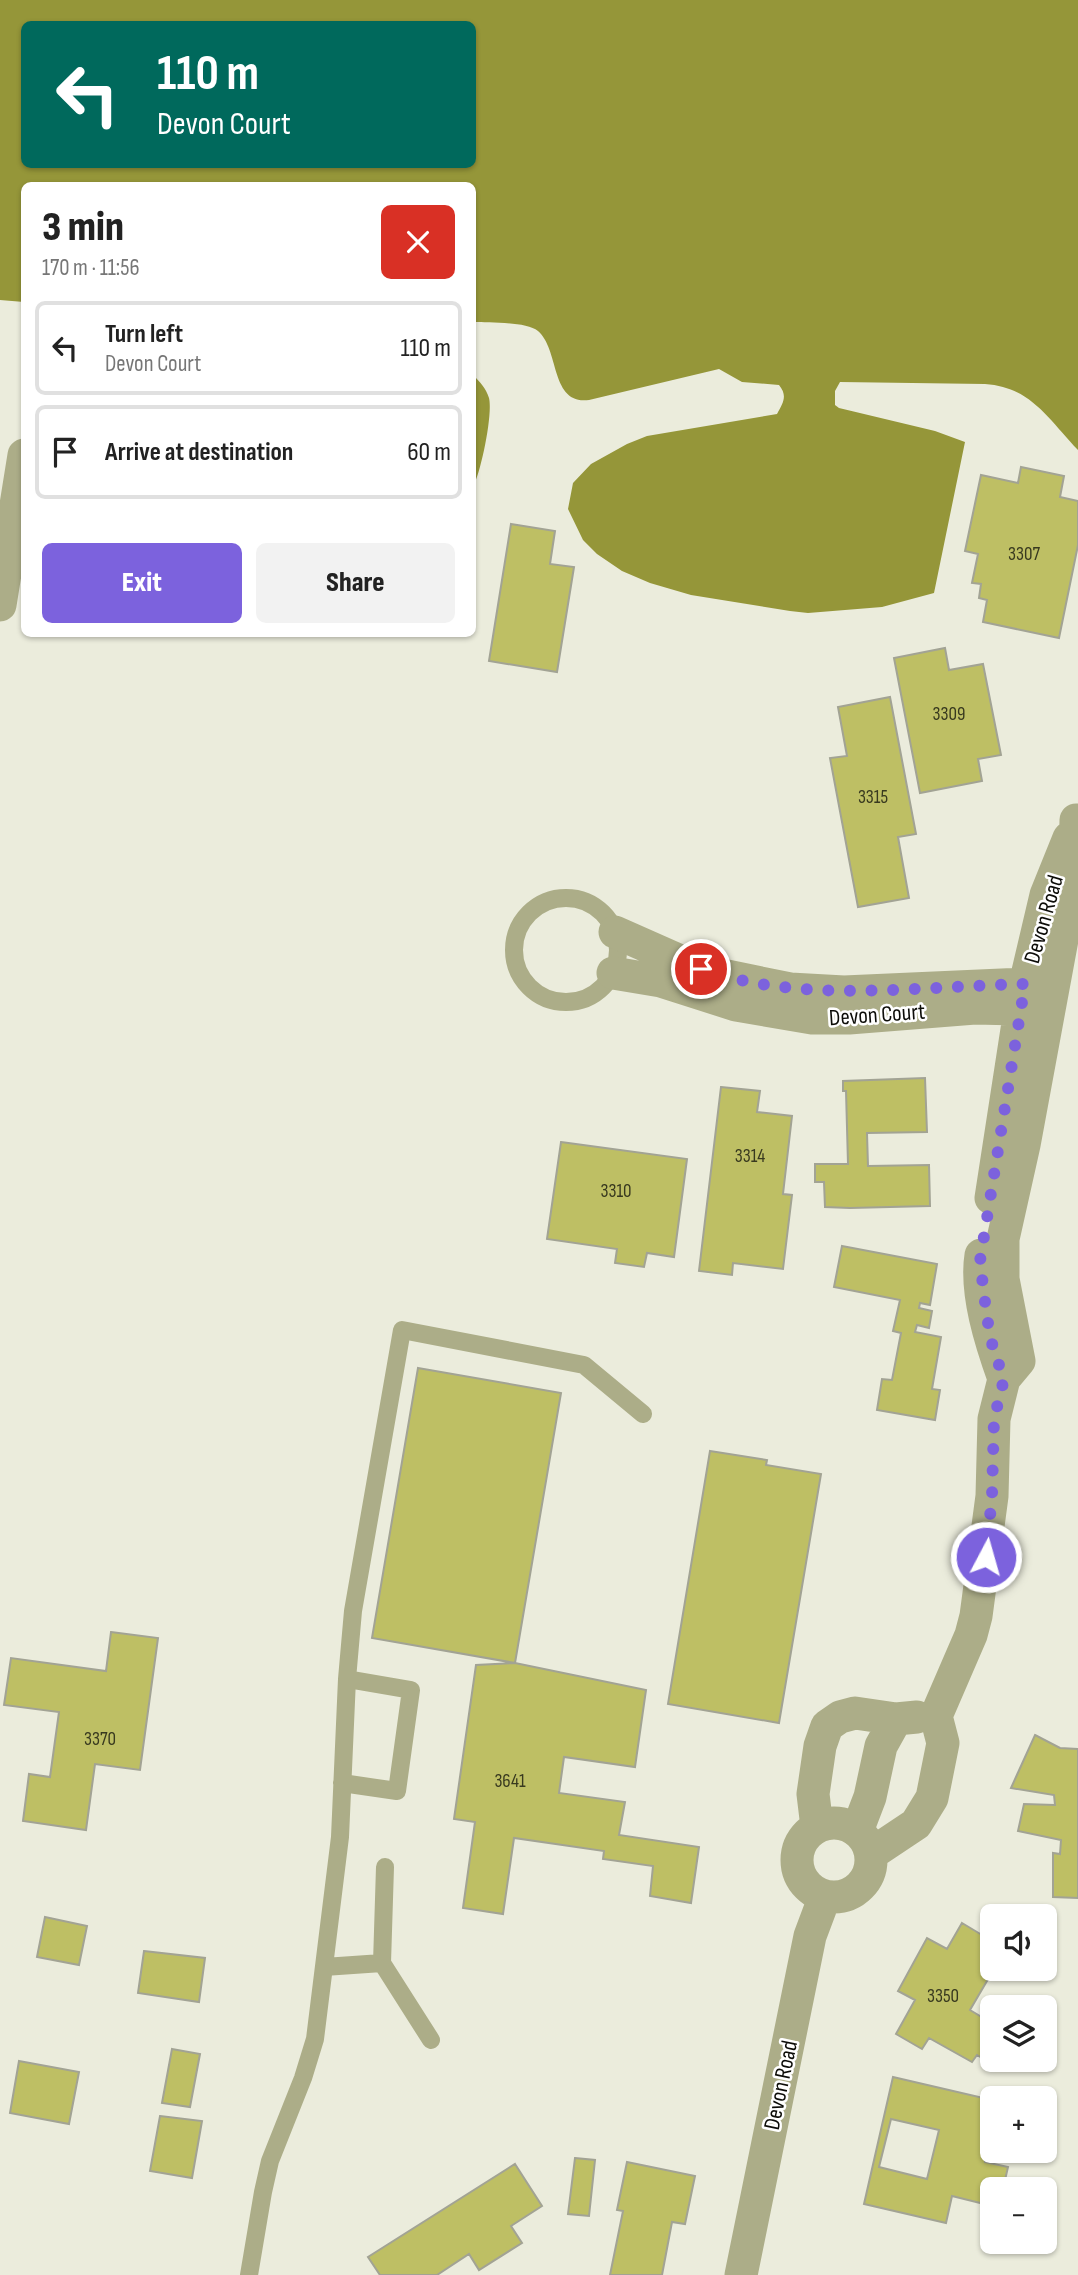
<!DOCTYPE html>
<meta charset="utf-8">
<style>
body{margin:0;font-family:"Sofia Sans Condensed",sans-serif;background:#f2f2f2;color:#222;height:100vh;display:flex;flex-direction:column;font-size:26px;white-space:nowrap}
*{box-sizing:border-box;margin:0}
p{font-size:23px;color:#767676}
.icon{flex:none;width:38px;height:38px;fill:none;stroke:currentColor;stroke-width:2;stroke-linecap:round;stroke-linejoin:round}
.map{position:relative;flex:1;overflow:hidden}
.sheet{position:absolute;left:21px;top:182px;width:455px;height:455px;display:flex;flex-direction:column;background:#fff;border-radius:10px;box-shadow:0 2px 5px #0004}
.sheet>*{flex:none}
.guide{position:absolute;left:21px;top:21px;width:455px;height:147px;border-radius:10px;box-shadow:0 2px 5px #0004;background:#00695c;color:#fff;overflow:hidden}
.controls{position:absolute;left:980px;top:1904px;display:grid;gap:14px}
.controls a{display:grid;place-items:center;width:77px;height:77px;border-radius:10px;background:#fff;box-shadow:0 2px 5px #0004;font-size:35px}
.pin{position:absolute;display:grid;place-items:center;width:60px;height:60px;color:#fff;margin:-30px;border:4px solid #fff;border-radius:50%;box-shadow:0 2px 7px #0007}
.me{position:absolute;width:77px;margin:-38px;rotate:6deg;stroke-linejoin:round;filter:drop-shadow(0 0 5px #0008)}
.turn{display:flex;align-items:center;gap:24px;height:147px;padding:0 21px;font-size:32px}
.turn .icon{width:91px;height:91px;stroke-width:2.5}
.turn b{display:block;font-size:49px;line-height:60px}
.round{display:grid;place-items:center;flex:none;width:74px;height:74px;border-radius:10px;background:#f2f2f2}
.summary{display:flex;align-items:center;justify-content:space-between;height:119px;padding:0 21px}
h1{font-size:42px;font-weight:800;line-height:52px}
.button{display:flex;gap:14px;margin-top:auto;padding:14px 21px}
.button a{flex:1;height:80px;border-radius:10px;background:#7c62dd;color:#fff;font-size:28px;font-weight:800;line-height:80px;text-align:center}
.button a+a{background:#f2f2f2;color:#222}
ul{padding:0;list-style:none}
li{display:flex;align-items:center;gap:21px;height:94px;margin:0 14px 10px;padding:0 7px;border:4px solid #e0e0e0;border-radius:10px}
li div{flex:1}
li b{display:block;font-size:26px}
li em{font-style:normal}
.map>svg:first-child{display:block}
.water{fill:#959639;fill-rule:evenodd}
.building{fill:#bebf64;stroke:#a2a394;stroke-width:2;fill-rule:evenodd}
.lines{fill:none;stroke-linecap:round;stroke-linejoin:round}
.lane{stroke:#acad88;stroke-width:18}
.street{stroke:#acad88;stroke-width:33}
.route{stroke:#7c62dd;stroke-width:12;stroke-dasharray:0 21.6}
.labels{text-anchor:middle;stroke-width:5;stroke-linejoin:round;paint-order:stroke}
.number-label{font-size:19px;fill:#38391f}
.street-label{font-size:23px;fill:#0c0c08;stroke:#fff}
</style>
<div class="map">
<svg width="1078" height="2275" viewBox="0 0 1078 2275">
<rect width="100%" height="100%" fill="#ebecdc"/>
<path class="water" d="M0 0H1078V450C1048 419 1031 387 985 384L840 382 835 391V405L839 408 935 431 965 442 934 593 882 607 808 613 790 611 691 595 650 583 622 571 597 554 583 540 568 509 573 483 591 464 627 444 647 436 777 414C783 403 788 396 779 385L742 382 719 369 589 400C550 405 560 350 538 331 526 321 488 323 473 322L472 186H24V302L0 300ZM24 24H472V164H24Z
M473 375C480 382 486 388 489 398 493 414 481 472 473 487Z"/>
<path class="building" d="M1021 467 1064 476 1060 497 1078 501V545L1059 638 983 622 987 600 979 598 981 584 972 583 978 554 965 551 981 475 1018 483Z
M511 524 555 531 550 564 574 567 557 672 489 661Z
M945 648 949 670 983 664 1001 755 978 759 982 781 920 793 894 658Z
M890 697 916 834 898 837 909 898 858 907 830 758 847 756 838 707Z
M925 1078 927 1132 867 1133 868 1166 929 1165 930 1206 850 1208 825 1207 824 1182H815V1164H848L846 1091H843V1081Z
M721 1087 760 1091 757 1112 792 1116 783 1194 792 1195 783 1269 733 1263 732 1275 699 1271Z
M561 1142 687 1159 674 1257 647 1253 644 1267 615 1263 617 1249 547 1239Z
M842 1246 937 1264 930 1305 920 1303 919 1308 932 1311 929 1328 917 1325 915 1332 941 1337 932 1389 940 1390 935 1420 877 1410 882 1379 892 1380 901 1333 893 1331 900 1300 834 1287Z
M418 1368 561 1393 515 1663 372 1638Z
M710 1451 767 1460 766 1465 821 1474 779 1723 668 1704Z
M111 1632 158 1638 140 1770 95 1764 86 1830 23 1821 29 1774 50 1777 59 1712 4 1705 11 1658 106 1671Z
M515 1663 646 1690 635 1767 564 1757 559 1793 625 1802 619 1835 699 1847 691 1903 650 1896 653 1866 603 1859 604 1851 514 1838 503 1914 463 1908 475 1822 454 1819 476 1665Z
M1035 1735 1060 1748 1078 1749V1898L1053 1897V1853L1060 1854 1061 1840 1018 1831 1024 1804 1055 1805 1054 1795 1011 1788Z
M45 1917 87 1926 79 1965 37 1957Z
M962 1923 992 1941 994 1969 970 2010 985 2019 988 2013 992 2015V2060H1008L1004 2067 994 2061 992 2064 977 2055 972 2062 929 2038 922 2049 896 2034 915 2000 898 1991 927 1938 947 1949Z
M144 1951 205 1958 199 2002 138 1993Z
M172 2049 200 2054 190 2107 162 2103Z
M19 2061 79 2072 69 2124 10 2113Z
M893 2077 992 2100V2130L985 2162 1008 2167 1003 2189H992V2206L952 2196 946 2223 864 2204ZM891 2119 939 2130 927 2179 879 2167Z
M160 2116 202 2121 192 2178 150 2171Z
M575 2158 595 2160 589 2216 568 2214Z
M627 2162 695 2176 685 2224 672 2222 662 2275H610L623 2211 617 2210Z
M515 2164 542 2206 511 2226 522 2243 479 2270 469 2254 437 2275H380L368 2257Z"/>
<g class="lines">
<path class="lane" d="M514 950a52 52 0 1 1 104 0a52 52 0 1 1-104 0Z
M342 1783 397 1791 411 1690 347 1679
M382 1963 431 2040
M324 1967 382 1963 385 1867
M249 2275 263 2192 270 2161 303 2078 315 2039 340 1837 347 1679 353 1611 402 1330 584 1365 643 1414"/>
<path class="street" d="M0 605 24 455
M615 932 685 963 717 974 790 989 844 992 1025 984
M613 973 661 981 736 1005 812 1018H849L975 1008 1020 1009
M991 1198 1022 997 1046 895 1069 838
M981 1255C975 1293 991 1343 1004 1379
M797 1860a37 37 0 1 1 74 0a37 37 0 1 1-74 0Z
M817 1827 813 1794 820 1746 827 1726 840 1717 855 1713 896 1719
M857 1831 870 1797 881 1746 896 1719 917 1717
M871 1854 916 1824 932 1798 943 1743 936 1716 971 1635 976 1616 992 1496 994 1419 1004 1379 1019 1361 1003 1279V1239L1024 1145 1063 934 1074 901 1076 820
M741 2275 810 1936 825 1896"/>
</g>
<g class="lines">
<path class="route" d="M701 969C806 1005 917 986 1025 984L980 1261 987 1318 993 1348 1004 1379 994 1419 992 1496 986 1557"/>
</g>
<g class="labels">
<g class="number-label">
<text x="1024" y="560">3307</text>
<text x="949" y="720">3309</text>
<text x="873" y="803">3315</text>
<text x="750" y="1162">3314</text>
<text x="616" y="1197">3310</text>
<text x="100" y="1745">3370</text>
<text x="510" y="1787">3641</text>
<text x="943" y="2002">3350</text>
</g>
<g class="street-label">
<text transform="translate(1043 919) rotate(-74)" y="8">Devon Road</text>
<text transform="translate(877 1014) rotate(-4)" y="8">Devon Court</text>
<text transform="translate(780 2085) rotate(-78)" y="8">Devon Road</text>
</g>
</g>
</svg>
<div class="controls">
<a><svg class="icon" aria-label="sound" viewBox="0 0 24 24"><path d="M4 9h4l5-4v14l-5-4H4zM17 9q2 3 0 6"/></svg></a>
<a><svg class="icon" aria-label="layers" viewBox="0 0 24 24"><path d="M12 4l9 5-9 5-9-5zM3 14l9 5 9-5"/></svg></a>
<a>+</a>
<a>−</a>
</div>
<div class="pin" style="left:701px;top:969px;background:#d93025"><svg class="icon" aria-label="arrive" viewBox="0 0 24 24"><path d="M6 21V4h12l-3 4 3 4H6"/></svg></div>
<svg class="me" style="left:986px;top:1557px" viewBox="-20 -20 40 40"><circle r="17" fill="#7c62dd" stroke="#fff" stroke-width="3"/><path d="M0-11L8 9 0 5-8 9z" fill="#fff"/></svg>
<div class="guide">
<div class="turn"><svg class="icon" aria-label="left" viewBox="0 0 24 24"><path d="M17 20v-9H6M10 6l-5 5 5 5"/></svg><div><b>110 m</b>Devon Court</div></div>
</div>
<section class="sheet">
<div class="summary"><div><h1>3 min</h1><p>170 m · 11:56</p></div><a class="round" style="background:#d93025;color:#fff"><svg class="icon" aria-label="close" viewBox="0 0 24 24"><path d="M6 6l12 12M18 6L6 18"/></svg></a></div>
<ul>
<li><svg class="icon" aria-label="left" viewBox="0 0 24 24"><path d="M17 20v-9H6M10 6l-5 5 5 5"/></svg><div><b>Turn left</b><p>Devon Court</p></div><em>110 m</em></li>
<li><svg class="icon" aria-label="arrive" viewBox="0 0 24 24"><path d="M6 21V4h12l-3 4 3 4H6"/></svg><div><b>Arrive at destination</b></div><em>60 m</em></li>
</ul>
<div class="button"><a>Exit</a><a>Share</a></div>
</section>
</div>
